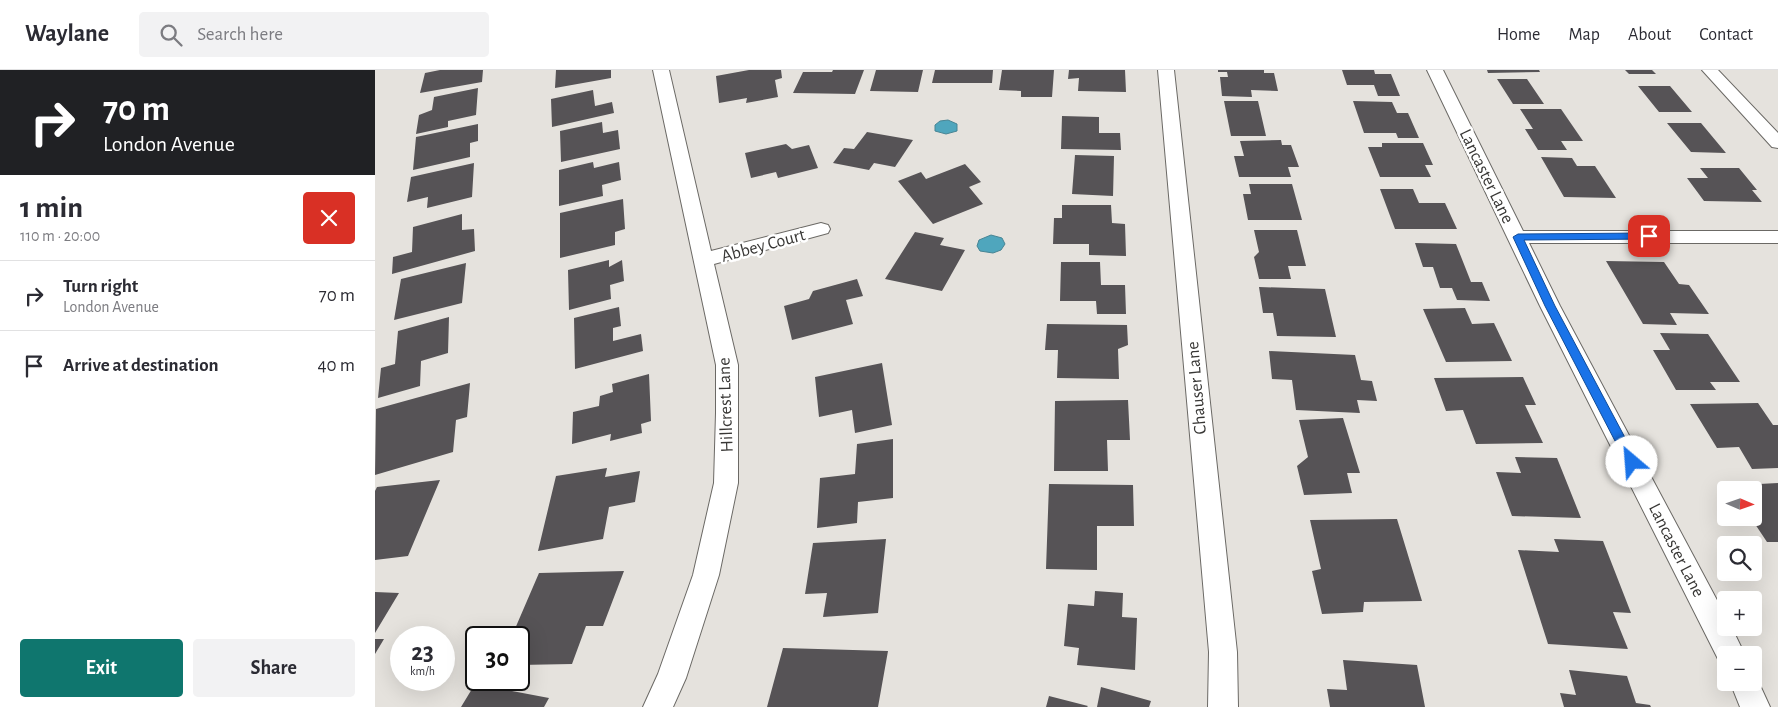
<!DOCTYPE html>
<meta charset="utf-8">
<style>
body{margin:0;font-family:"Alegreya Sans",sans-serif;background:#f2f2f3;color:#2b2b33;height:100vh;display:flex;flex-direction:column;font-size:19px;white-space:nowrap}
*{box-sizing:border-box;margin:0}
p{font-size:16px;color:#7c7c81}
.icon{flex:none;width:28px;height:28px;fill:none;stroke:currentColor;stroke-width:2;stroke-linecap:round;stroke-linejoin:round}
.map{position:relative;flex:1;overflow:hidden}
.side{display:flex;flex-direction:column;background:#fff;width:375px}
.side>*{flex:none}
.top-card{background:#202124;color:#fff;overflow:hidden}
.needle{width:32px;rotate:92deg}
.tools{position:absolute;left:1342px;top:411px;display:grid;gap:10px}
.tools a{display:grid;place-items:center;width:45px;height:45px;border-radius:5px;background:#fff;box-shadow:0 5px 20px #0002;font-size:25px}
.speed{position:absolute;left:15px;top:556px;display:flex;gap:10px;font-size:25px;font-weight:700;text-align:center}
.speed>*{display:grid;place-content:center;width:65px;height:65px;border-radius:50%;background:#fff;box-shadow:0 5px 20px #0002;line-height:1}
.speed small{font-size:12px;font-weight:400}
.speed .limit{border:2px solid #111;border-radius:8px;background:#fff;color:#111}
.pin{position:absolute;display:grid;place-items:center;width:42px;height:42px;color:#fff;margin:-21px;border-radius:10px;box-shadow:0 2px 8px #0006}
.me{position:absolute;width:55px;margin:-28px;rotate:333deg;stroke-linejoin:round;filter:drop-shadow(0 0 4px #0008)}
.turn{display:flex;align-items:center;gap:18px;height:105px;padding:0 20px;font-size:22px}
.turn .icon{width:65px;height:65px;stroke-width:2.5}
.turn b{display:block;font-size:35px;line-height:42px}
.round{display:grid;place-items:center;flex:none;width:52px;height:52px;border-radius:5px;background:#f2f2f3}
.headline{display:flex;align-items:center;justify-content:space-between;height:85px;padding:0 20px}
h1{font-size:30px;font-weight:700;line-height:38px}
.button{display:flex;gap:10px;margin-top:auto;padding:10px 20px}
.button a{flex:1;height:58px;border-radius:5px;background:#0f766e;color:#fff;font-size:20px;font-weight:700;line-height:58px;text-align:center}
.button a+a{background:#f2f2f3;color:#2b2b33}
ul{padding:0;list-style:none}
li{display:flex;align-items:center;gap:15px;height:70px;padding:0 20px;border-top:1px solid #e1e1e2}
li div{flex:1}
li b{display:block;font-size:19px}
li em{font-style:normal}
header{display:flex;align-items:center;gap:30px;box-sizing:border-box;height:70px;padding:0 25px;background:#fff;border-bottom:1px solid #e1e1e2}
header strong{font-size:24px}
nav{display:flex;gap:28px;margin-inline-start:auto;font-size:18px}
.search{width:350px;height:45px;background:#f2f2f3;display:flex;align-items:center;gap:12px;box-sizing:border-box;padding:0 18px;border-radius:5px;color:#7c7c81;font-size:19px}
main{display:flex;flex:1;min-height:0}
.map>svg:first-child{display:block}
.water{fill:#4fa6bd;stroke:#488594}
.building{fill:#565356}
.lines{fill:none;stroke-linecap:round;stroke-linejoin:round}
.minor-casing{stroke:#6b6965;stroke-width:2}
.minor{fill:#fff;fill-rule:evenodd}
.route{fill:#1a73e8;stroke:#114b97}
.labels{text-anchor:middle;stroke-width:5;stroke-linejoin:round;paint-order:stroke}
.street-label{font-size:18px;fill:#383735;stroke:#fff}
</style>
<header>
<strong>Waylane</strong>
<div class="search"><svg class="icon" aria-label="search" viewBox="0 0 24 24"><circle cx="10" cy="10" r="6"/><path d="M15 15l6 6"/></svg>Search here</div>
<nav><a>Home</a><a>Map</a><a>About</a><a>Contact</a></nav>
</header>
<main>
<section class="side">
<div class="top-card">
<div class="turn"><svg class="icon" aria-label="right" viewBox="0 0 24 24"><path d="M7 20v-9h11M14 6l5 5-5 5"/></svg><div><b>70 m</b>London Avenue</div></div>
</div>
<div class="headline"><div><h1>1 min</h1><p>110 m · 20:00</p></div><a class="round" style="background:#d93025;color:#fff"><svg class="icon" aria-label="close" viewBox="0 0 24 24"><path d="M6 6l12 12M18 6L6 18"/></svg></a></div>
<ul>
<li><svg class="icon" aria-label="right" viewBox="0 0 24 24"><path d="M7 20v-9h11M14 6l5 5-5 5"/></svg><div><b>Turn right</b><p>London Avenue</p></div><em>70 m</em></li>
<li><svg class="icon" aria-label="arrive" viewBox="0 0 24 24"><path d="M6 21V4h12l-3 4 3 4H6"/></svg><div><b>Arrive at destination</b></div><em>40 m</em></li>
</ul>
<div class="button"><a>Exit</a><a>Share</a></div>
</section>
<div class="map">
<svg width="1403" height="637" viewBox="0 0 1403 637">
<rect width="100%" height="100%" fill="#e5e2dd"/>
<path class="water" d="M573 50 582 54V61L571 64 560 61V55L565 51Z
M616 165 627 168 630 174 626 180 618 183 605 181 602 176 604 170Z"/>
<path class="building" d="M65 0H108L107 12 45 23 50 3Z
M181 0H236V8L180 18Z
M374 0H406L407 8 400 10 403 27 371 33 372 28 344 33 341 6Z
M458 0H489L480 24 418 23 428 2H457Z
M501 0H548L543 22 495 21Z
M560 0H618L617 13H557Z
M627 0H679L677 27H646V21L624 20Z
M694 0H750L751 22 703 21 704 8 693 9Z
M843 0H889V3H899L903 21 876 20 877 27 847 26 845 7H853L852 2H843Z
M967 0H999L1000 4H1016L1025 26H1003L999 15H972Z
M1112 0H1164L1165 2 1113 3Z
M1250 0H1277L1281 4H1254Z
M1122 9H1152L1169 34H1138Z
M1263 16H1295L1317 42H1284Z
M103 18 101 45 73 51V57L41 64 44 45 57 40 59 27Z
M218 20 220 36 237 32 239 43 177 57 176 29Z
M849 31H883L891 66H856Z
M978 31 1017 32 1022 43H1033L1044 68H1023L1021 63H989Z
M1145 39H1186L1208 71H1186L1192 80H1163L1150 59H1158Z
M687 46 724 47V63H745L746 80 686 79Z
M227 52 228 63 243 60 245 79 186 92 185 61Z
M1292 53H1326L1351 83 1316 82Z
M103 54V71L95 73V87L38 100 41 67Z
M492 62 538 70 520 97 499 93 494 100 458 93 469 78 479 79Z
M906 70 907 75H916L924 97H913L916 107H864L859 86H869L865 71Z
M1007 73H1048L1058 95H1050L1056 107H1005L993 77H1007Z
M411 74 417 79 434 75 443 98 403 108 401 102 376 108 370 83Z
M700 85 739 86 738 126 697 124Z
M1166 87 1197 88 1202 96H1220L1241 128 1189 127Z
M218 92 219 98 244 92 246 110 227 115 228 126 184 136V100Z
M99 93 97 127 52 138 53 127 32 132 36 107Z
M590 94 606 112 594 117 608 134 558 154 523 111 546 102 551 109Z
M1325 98H1364L1382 120H1377L1387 132 1329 131 1312 108H1333Z
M874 114H917L927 150H873L868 124H876Z
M1005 119H1038L1044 133H1070L1082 159H1020Z
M248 129 250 159 240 162V175L185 188V143Z
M687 135H736L737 153 750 154 751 186 714 185V174H678L679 148H687Z
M87 144V160L99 159 100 181 17 204 18 187 37 182 38 157Z
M879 160H922L931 196H913L916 209H884L879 187 884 182Z
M540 162 569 168 565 175 590 180 567 221 510 209Z
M1040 173 1081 174 1096 212H1107L1115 231 1082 230 1077 218H1065L1058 197H1048Z
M234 190V197L247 190 249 211 235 215 236 229 194 240 193 200Z
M1231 191 1289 192 1304 214 1314 215 1334 244 1295 243 1302 255 1268 254Z
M686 192H725L726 215H750L751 244H722L721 231H685Z
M91 193 87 233 19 250 26 209Z
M482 209 488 226 471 230 478 254 417 270 409 236 434 229 438 221Z
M884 217 950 219 961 267 902 266 898 243H888Z
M244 237 246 256 238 258V271L266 264 268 281 200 299 199 248Z
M1090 238 1097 254 1119 253 1137 291 1071 292 1048 239Z
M74 247 73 283 46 291 45 316 3 328 6 298 20 294 23 261Z
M672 254 752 255 753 275 743 279 744 309 682 308 683 280H670Z
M1285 263 1333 264 1365 312H1335L1341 320H1301L1278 280H1295Z
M894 281 980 285 986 310 997 311 1002 331 982 330 985 343 921 340 917 310 897 309Z
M507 293 517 355 480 363 477 340 444 347 440 307Z
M274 304 276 351 266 354 267 363 235 371 236 364 197 374 198 342 224 336 225 326 238 322 237 314Z
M1148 307 1161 335H1150L1168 373 1101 374 1088 340 1071 341 1059 308Z
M95 313 92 347 81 350 78 382 0 405 1 339Z
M753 330 755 370H732L733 401H679L680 331Z
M1383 333 1398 355H1403V398L1377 399 1364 377 1342 378 1315 334Z
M968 348 985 403H972L977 423 929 425 922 396 933 387 924 350Z
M518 369V428L483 432 482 453 442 458 445 408 480 404 482 374Z
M1140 387 1182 388 1206 448 1137 446 1121 402 1146 403Z
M232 398 230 407 265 401 260 432 234 437 228 469 163 481 181 406Z
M65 410 33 486 0 490V421L2 417Z
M1403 413V472H1392L1376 448H1379V420H1362L1365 415Z
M674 414 758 415 759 456H722V500L671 499Z
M1022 449 1047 531 989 532 988 542 947 544 937 501 946 499 935 450Z
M511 469 503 543 448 547 452 523 430 524 438 473Z
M1179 469 1228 471 1256 543 1238 542 1253 579 1173 574 1143 480 1184 482Z
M249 501 228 556H211L197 594 144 595V568H136L164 503Z
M720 521 748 523 747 547 762 548 760 600 702 595 704 578 689 576 693 534 719 536Z
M0 522 24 523 0 563Z
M0 569H9L0 584Z
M408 578 513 581 503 637H392Z
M968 590 1042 595 1050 637H955L952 619 972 620Z
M1194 600 1252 606 1261 633 1275 635 1276 637H1189L1185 623 1201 625Z
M100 614 174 628 169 637H86Z
M726 617 776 631 774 637H722Z
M674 626 713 636 712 637H671Z"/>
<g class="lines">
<defs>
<path id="minor" d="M278 0H294L336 181 446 153 453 155 455 159 453 163 339 194 363 295V413L344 505 311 608 298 637H268L283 604 318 505 339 413 341 343V295Z
M783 0H799L862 582 863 637H833L834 582Z
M1052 0H1068L1148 161H1403V173H1154L1185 236 1351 547V558H1357L1370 585H1351V597L1346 595 1165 236Z
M1327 0H1343L1403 63V78L1397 77Z
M1379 601V602L1395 637H1365L1355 612H1379Z"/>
</defs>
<use href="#minor" class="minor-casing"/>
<use href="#minor" class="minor"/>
</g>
<path class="route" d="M1274 163 1278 164V169L1149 170 1180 236 1263 392 1262 396 1257 398 1253 396 1170 236 1138 167 1143 164Z"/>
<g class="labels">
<g class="street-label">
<text transform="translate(1112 106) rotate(64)" y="6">Lancaster Lane</text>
<text transform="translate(388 175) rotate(-15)" y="6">Abbey Court</text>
<text transform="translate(821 318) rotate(-95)" y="6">Chauser Lane</text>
<text transform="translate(350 335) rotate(-92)" y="6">Hillcrest Lane</text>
<text transform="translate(1302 480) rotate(63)" y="6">Lancaster Lane</text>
</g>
</g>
</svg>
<div class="tools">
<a><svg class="needle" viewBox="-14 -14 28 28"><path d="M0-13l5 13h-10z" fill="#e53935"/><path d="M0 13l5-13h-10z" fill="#7c7c81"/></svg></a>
<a><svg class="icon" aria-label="search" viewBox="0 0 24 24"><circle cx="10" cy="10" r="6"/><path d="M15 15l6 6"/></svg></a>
<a>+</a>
<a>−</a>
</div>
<div class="speed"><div>23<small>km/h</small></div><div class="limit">30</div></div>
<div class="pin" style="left:1274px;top:166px;background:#d93025"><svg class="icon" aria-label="arrive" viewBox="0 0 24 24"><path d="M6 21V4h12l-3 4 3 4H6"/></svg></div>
<svg class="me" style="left:1257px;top:392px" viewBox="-20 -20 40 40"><circle r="19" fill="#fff"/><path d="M0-13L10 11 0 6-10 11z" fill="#1a73e8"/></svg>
</div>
</main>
